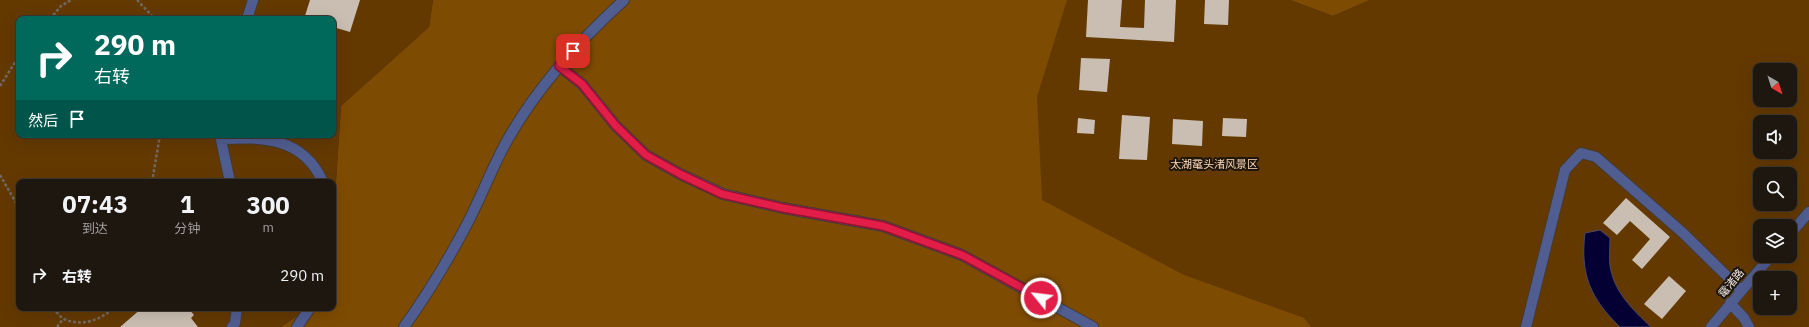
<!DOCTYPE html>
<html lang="zh">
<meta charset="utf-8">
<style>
body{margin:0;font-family:"IBM Plex Sans","Noto Sans SC",sans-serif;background:#2b241e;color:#f1f3f6;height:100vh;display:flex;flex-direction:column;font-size:15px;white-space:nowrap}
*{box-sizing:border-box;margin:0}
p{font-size:13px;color:#a19f9f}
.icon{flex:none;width:22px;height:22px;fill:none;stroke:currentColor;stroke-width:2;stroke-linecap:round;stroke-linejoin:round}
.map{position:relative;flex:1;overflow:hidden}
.drawer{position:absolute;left:16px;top:179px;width:320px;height:132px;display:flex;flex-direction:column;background:#1e1710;border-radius:8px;box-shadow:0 4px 16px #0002,0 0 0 1px #3c3630}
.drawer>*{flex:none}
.top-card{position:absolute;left:16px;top:16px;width:320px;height:122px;border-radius:8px;box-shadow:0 4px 16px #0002,0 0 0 1px #3c3630;background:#00695c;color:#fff;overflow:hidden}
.needle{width:26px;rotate:141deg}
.controls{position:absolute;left:1753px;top:63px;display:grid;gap:8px}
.controls a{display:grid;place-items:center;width:44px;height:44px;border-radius:8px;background:#1e1710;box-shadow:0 4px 16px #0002,0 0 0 1px #3c3630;font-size:20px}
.pin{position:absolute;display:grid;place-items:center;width:34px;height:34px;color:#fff;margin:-17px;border-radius:8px;box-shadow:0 2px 6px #0006}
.me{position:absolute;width:44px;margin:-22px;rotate:299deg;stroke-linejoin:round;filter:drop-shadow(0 0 3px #0008)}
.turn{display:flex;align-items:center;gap:14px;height:84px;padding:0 12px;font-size:18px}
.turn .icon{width:52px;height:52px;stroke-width:2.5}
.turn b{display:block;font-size:28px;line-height:34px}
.then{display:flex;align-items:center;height:38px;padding:0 12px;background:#0003;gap:8px;font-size:15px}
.eta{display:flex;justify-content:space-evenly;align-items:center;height:68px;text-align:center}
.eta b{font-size:24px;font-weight:800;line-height:28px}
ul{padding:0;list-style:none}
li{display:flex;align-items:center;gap:12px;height:56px;padding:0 12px}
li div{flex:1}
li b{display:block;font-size:15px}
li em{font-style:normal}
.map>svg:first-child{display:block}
.green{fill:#643900;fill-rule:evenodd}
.forest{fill:#7e4b03}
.water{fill:#040034;stroke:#4c4769}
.building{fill:#cabeb2}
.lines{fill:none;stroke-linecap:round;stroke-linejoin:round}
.minor-casing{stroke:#443c33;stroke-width:12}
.path{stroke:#726961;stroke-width:2.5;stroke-dasharray:3 2;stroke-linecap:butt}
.minor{stroke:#505d91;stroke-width:10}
.route-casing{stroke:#92132f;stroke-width:10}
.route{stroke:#e11d48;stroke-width:7}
.labels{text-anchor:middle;stroke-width:4;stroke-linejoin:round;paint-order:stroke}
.park-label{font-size:11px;fill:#fdd8b4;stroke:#1e160d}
.street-label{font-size:11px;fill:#f3ece6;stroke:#1e160d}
</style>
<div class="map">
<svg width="1809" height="327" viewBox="0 0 1809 327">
<rect width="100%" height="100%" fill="#281f16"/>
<path class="green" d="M0 0H433L429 27 341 106 333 225V182H19V308H305L303 312 281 327H0ZM19 19H333V135H19Z
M1039 0H1290L1333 16 1370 0H1809V327H619ZM1760 70H1790V100H1760ZM1760 122H1790V152H1760ZM1760 174H1790V204H1760ZM1760 226H1790V256H1760ZM1760 278H1790V308H1760Z"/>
<path class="forest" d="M433 0H1067L1037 97 1042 200 1184 275 1304 318 1311 327H281L303 312 305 308H333V225L341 106 429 27Z
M1290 0H1370L1333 16Z"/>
<path class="water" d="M1600 230 1610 238C1610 247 1609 257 1610 266 1614 292 1633 310 1651 327H1620C1590 298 1580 274 1585 233Z"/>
<path class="building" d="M310 0H360L350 32 333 27V19H304Z
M1088 0H1122L1120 27 1144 28 1145 0H1176L1174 42 1086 37Z
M1205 0H1229L1228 25 1204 24Z
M1081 58 1110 59 1107 92 1079 90Z
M1122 115 1150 117 1147 160 1119 159Z
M1078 118 1095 120 1094 134 1077 133Z
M1223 118 1247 119 1246 137 1222 136Z
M1173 119 1203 121 1202 146 1172 144Z
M1626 198 1670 237 1642 269 1632 260 1650 239 1630 221 1617 235 1603 223Z
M1669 276 1686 291 1662 319 1644 304Z
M142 308H188L194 315 191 318 198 327H120Z"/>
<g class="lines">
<defs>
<path id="minor" d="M247 19 253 0
M559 66 582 84 616 126 646 155 680 174 723 194 783 208 883 226 962 255 1093 327
M220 135 230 182
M221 139C263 137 303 137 323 182
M1790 234 1809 212
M1730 303 1744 318 1749 327
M232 327 235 323 237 308
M297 327 310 308
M404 327C427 295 447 262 466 226 481 198 492 167 508 139 538 86 579 41 624 0
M1526 327 1565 170 1581 153 1596 157 1683 233 1741 290
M1711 327 1771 256"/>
</defs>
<use href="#minor" class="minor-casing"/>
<path class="path" d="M137 0 155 19
M50 19 61 6 71 0
M0 86 19 56
M0 175 19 208
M152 182 160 135
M53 308C56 311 60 317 64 319 82 327 100 320 114 308
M57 327 63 319"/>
<use href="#minor" class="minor"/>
</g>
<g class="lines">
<defs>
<path id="route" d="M573 51 559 66 582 84 616 126 646 155 680 174 722 194 783 208 883 226 962 255 1041 298"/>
</defs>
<use href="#route" class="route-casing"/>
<use href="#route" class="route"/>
</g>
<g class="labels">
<g class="park-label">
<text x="1214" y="168">太湖鼋头渚风景区</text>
</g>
<g class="street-label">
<text transform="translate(1731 283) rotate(-50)" y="4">鼋渚路</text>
</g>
</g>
</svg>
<div class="controls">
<a><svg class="needle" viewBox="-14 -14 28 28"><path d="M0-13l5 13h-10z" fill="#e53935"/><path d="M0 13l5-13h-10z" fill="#a19f9f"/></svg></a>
<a><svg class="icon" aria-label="sound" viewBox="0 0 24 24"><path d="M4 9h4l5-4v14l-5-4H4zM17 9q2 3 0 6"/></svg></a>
<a><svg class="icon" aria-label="search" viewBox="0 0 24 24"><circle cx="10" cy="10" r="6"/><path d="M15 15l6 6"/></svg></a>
<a><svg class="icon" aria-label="layers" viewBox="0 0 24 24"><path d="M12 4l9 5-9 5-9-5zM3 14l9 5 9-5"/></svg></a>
<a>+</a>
</div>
<div class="pin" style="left:573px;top:51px;background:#d93025"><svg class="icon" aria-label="arrive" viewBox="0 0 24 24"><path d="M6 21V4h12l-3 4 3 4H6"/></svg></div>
<svg class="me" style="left:1041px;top:298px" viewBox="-20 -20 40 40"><circle r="17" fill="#e11d48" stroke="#fff" stroke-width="3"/><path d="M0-11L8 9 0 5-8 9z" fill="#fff"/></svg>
<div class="top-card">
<div class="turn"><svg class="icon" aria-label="right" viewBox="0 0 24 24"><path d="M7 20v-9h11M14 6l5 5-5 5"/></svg><div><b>290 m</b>右转</div></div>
<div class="then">然后<svg class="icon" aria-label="arrive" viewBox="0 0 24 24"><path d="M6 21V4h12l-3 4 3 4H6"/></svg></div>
</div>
<section class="drawer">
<div class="eta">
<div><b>07:43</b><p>到达</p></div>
<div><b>1</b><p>分钟</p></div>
<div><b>300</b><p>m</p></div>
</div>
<ul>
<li><svg class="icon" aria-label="right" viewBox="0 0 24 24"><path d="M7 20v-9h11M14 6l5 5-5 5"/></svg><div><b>右转</b></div><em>290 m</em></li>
</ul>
</section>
</div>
